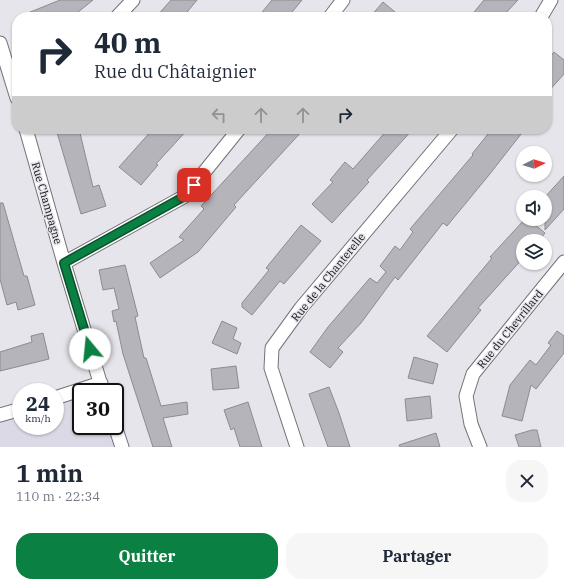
<!DOCTYPE html>
<html lang="fr">
<meta charset="utf-8">
<style>
body{margin:0;font-family:"IBM Plex Serif",serif;background:#f6f6f7;color:#1f2937;height:100vh;display:flex;flex-direction:column;font-size:15px;white-space:nowrap}
*{box-sizing:border-box;margin:0}
p{font-size:13px;color:#747a83}
.icon{flex:none;width:22px;height:22px;fill:none;stroke:currentColor;stroke-width:2;stroke-linecap:round;stroke-linejoin:round}
.map{position:relative;height:447px;overflow:hidden}
.panel{display:flex;flex-direction:column;background:#fff;flex:1}
.panel>*{flex:none}
.top-card{position:absolute;left:12px;top:12px;width:540px;height:122px;border-radius:16px;box-shadow:0 1px 3px #0004;background:#fff;color:#1f2937;overflow:hidden}
.needle{width:26px;rotate:85deg}
.fabs{position:absolute;left:516px;top:146px;display:grid;gap:8px}
.fabs a{display:grid;place-items:center;width:36px;height:36px;border-radius:50%;background:#fff;box-shadow:0 1px 3px #0004;font-size:20px}
.speed{position:absolute;left:12px;top:383px;display:flex;gap:8px;font-size:20px;font-weight:700;text-align:center}
.speed>*{display:grid;place-content:center;width:52px;height:52px;border-radius:50%;background:#fff;box-shadow:0 1px 3px #0004;line-height:1}
.speed small{font-size:10px;font-weight:400}
.speed .limit{border:2px solid #111;border-radius:6px;background:#fff;color:#111}
.pin{position:absolute;display:grid;place-items:center;width:34px;height:34px;color:#fff;margin:-17px;border-radius:8px;box-shadow:0 2px 6px #0006}
.me{position:absolute;width:44px;margin:-22px;rotate:343deg;stroke-linejoin:round;filter:drop-shadow(0 0 3px #0008)}
.turn{display:flex;align-items:center;gap:14px;height:84px;padding:0 16px;font-size:18px}
.turn .icon{width:52px;height:52px;stroke-width:2.5}
.turn b{display:block;font-size:28px;line-height:34px}
.lanes{display:flex;align-items:center;height:38px;padding:0 16px;background:#0003;justify-content:center;gap:20px;direction:ltr}
.lanes .off{opacity:.35}
.round{display:grid;place-items:center;flex:none;width:42px;height:42px;border-radius:16px;background:#f6f6f7}
.summary{display:flex;align-items:center;justify-content:space-between;height:68px;padding:0 16px}
h1{font-size:24px;font-weight:700;line-height:30px}
.cta{display:flex;gap:8px;margin-top:auto;padding:8px 16px}
.cta a{flex:1;height:46px;border-radius:16px;background:#0b8043;color:#fff;font-size:16px;font-weight:700;line-height:46px;text-align:center}
.cta a+a{background:#f6f6f7;color:#1f2937}
.map>svg:first-child{display:block}
.built{fill:#dcd9e6}
.building{fill:#b5b4ba;stroke:#8c8b90}
.lines{fill:none;stroke-linecap:round;stroke-linejoin:round}
.street-casing{stroke:#737278;stroke-width:15}
.street{stroke:#fff;stroke-width:13}
.route-casing{stroke:#07532c;stroke-width:10}
.route{stroke:#0b8043;stroke-width:7}
.labels{text-anchor:middle;stroke-width:3;stroke-linejoin:round;paint-order:stroke}
.street-label{font-size:11px;fill:#131214;stroke:#e6e5eb}
</style>
<div class="map">
<svg width="564" height="447" viewBox="0 0 564 447">
<rect width="100%" height="100%" fill="#e6e5eb"/>
<path class="built" d="M101 383 103 392H81V426H115L122 447H0V415L21 409V426H55V398Z"/>
<path class="building" d="M60 0H93L72 17H18Z
M171 0H197L183 17H156Z
M272 0H302L288 17H258Z
M484 0H518L502 17H470Z
M383 2 401 17H370Z
M554 52 564 60V74L547 93V61Z
M56 129H79L93 187 99 185 106 206 81 214Z
M153 129H188L156 164 158 165 141 185 119 167Z
M272 129H304L234 205 236 207 198 252 160 278 150 263 184 240 179 237 204 209 201 206Z
M388 129H413L367 180 369 182 332 223 312 204 333 182 330 180 345 162 353 169Z
M492 129H525L489 175 447 226 443 223 398 280 395 277 361 323 338 348 343 352 330 368 310 352 328 327 370 278 377 283 386 272 380 266 395 246 400 250 413 232 410 229 473 155 472 154Z
M564 176V209L545 230V197Z
M0 203H3L24 276H27L35 305 18 310 16 302 7 305 0 279Z
M525 219H528L545 233 539 241H523V258L478 308 481 310 447 352 427 336 492 258 490 257Z
M301 225 321 241 284 284 280 281 252 315 242 307V303L269 270 266 268Z
M125 265 138 316 135 317 144 358H146L161 406 187 402 188 414 163 418 172 447H153L123 354 116 321 114 322 112 311 119 309 114 288 103 290 99 270Z
M222 321 237 328 233 339 241 343 237 354 212 343Z
M557 331 564 336V353L536 389 531 385 522 421 502 416 510 385 530 360 536 365 551 345 548 343Z
M43 333 49 359 0 371V352L32 342 31 336Z
M414 357 438 364 433 384 408 378Z
M236 366 239 388 213 390 211 369Z
M329 387 339 413 350 447H328L309 394Z
M430 396 432 418 407 421 405 399Z
M248 402 262 447H240L234 428 231 430 224 410Z
M532 430H537L541 447H519L515 435Z
M436 433 440 447H400L399 445Z"/>
<g class="lines">
<defs>
<path id="street" d="M117 17 133 0
M330 17 343 0
M541 17 551 0
M0 43 17 98
M26 129 64 263 103 392
M64 263 185 196 239 129
M55 398 101 383
M0 415 21 409
M115 426 122 447
M297 447 271 368 272 348 301 308 452 129
M480 447 471 424 466 396 473 374 564 262"/>
</defs>
<use href="#street" class="street-casing"/>
<use href="#street" class="street"/>
</g>
<g class="lines">
<defs>
<path id="route" d="M90 349 64 263 185 196 194 185"/>
</defs>
<use href="#route" class="route-casing"/>
<use href="#route" class="route"/>
</g>
<g class="labels">
<g class="street-label">
<text transform="translate(47 203) rotate(74)" y="4">Rue Champagne</text>
<text transform="translate(328 277) rotate(-51)" y="4">Rue de la Chanterelle</text>
<text transform="translate(510 329) rotate(-51)" y="4">Rue du Chevrillard</text>
</g>
</g>
</svg>
<div class="fabs">
<a><svg class="needle" viewBox="-14 -14 28 28"><path d="M0-13l5 13h-10z" fill="#e53935"/><path d="M0 13l5-13h-10z" fill="#747a83"/></svg></a>
<a><svg class="icon" aria-label="sound" viewBox="0 0 24 24"><path d="M4 9h4l5-4v14l-5-4H4zM17 9q2 3 0 6"/></svg></a>
<a><svg class="icon" aria-label="layers" viewBox="0 0 24 24"><path d="M12 4l9 5-9 5-9-5zM3 14l9 5 9-5"/></svg></a>
</div>
<div class="speed"><div>24<small>km/h</small></div><div class="limit">30</div></div>
<div class="pin" style="left:194px;top:185px;background:#d93025"><svg class="icon" aria-label="arrive" viewBox="0 0 24 24"><path d="M6 21V4h12l-3 4 3 4H6"/></svg></div>
<svg class="me" style="left:90px;top:349px" viewBox="-20 -20 40 40"><circle r="19" fill="#fff"/><path d="M0-13L10 11 0 6-10 11z" fill="#0b8043"/></svg>
<div class="top-card">
<div class="turn"><svg class="icon" aria-label="right" viewBox="0 0 24 24"><path d="M7 20v-9h11M14 6l5 5-5 5"/></svg><div><b>40 m</b>Rue du Châtaignier</div></div>
<div class="lanes"><svg class="icon off" aria-label="left" viewBox="0 0 24 24"><path d="M17 20v-9H6M10 6l-5 5 5 5"/></svg><svg class="icon off" aria-label="ahead" viewBox="0 0 24 24"><path d="M12 20V5M6 11l6-6 6 6"/></svg><svg class="icon off" aria-label="ahead" viewBox="0 0 24 24"><path d="M12 20V5M6 11l6-6 6 6"/></svg><svg class="icon" aria-label="right" viewBox="0 0 24 24"><path d="M7 20v-9h11M14 6l5 5-5 5"/></svg></div>
</div>
</div>
<section class="panel">
<div class="summary"><div><h1>1 min</h1><p>110 m · 22:34</p></div><a class="round"><svg class="icon" aria-label="close" viewBox="0 0 24 24"><path d="M6 6l12 12M18 6L6 18"/></svg></a></div>
<div class="cta"><a>Quitter</a><a>Partager</a></div>
</section>
